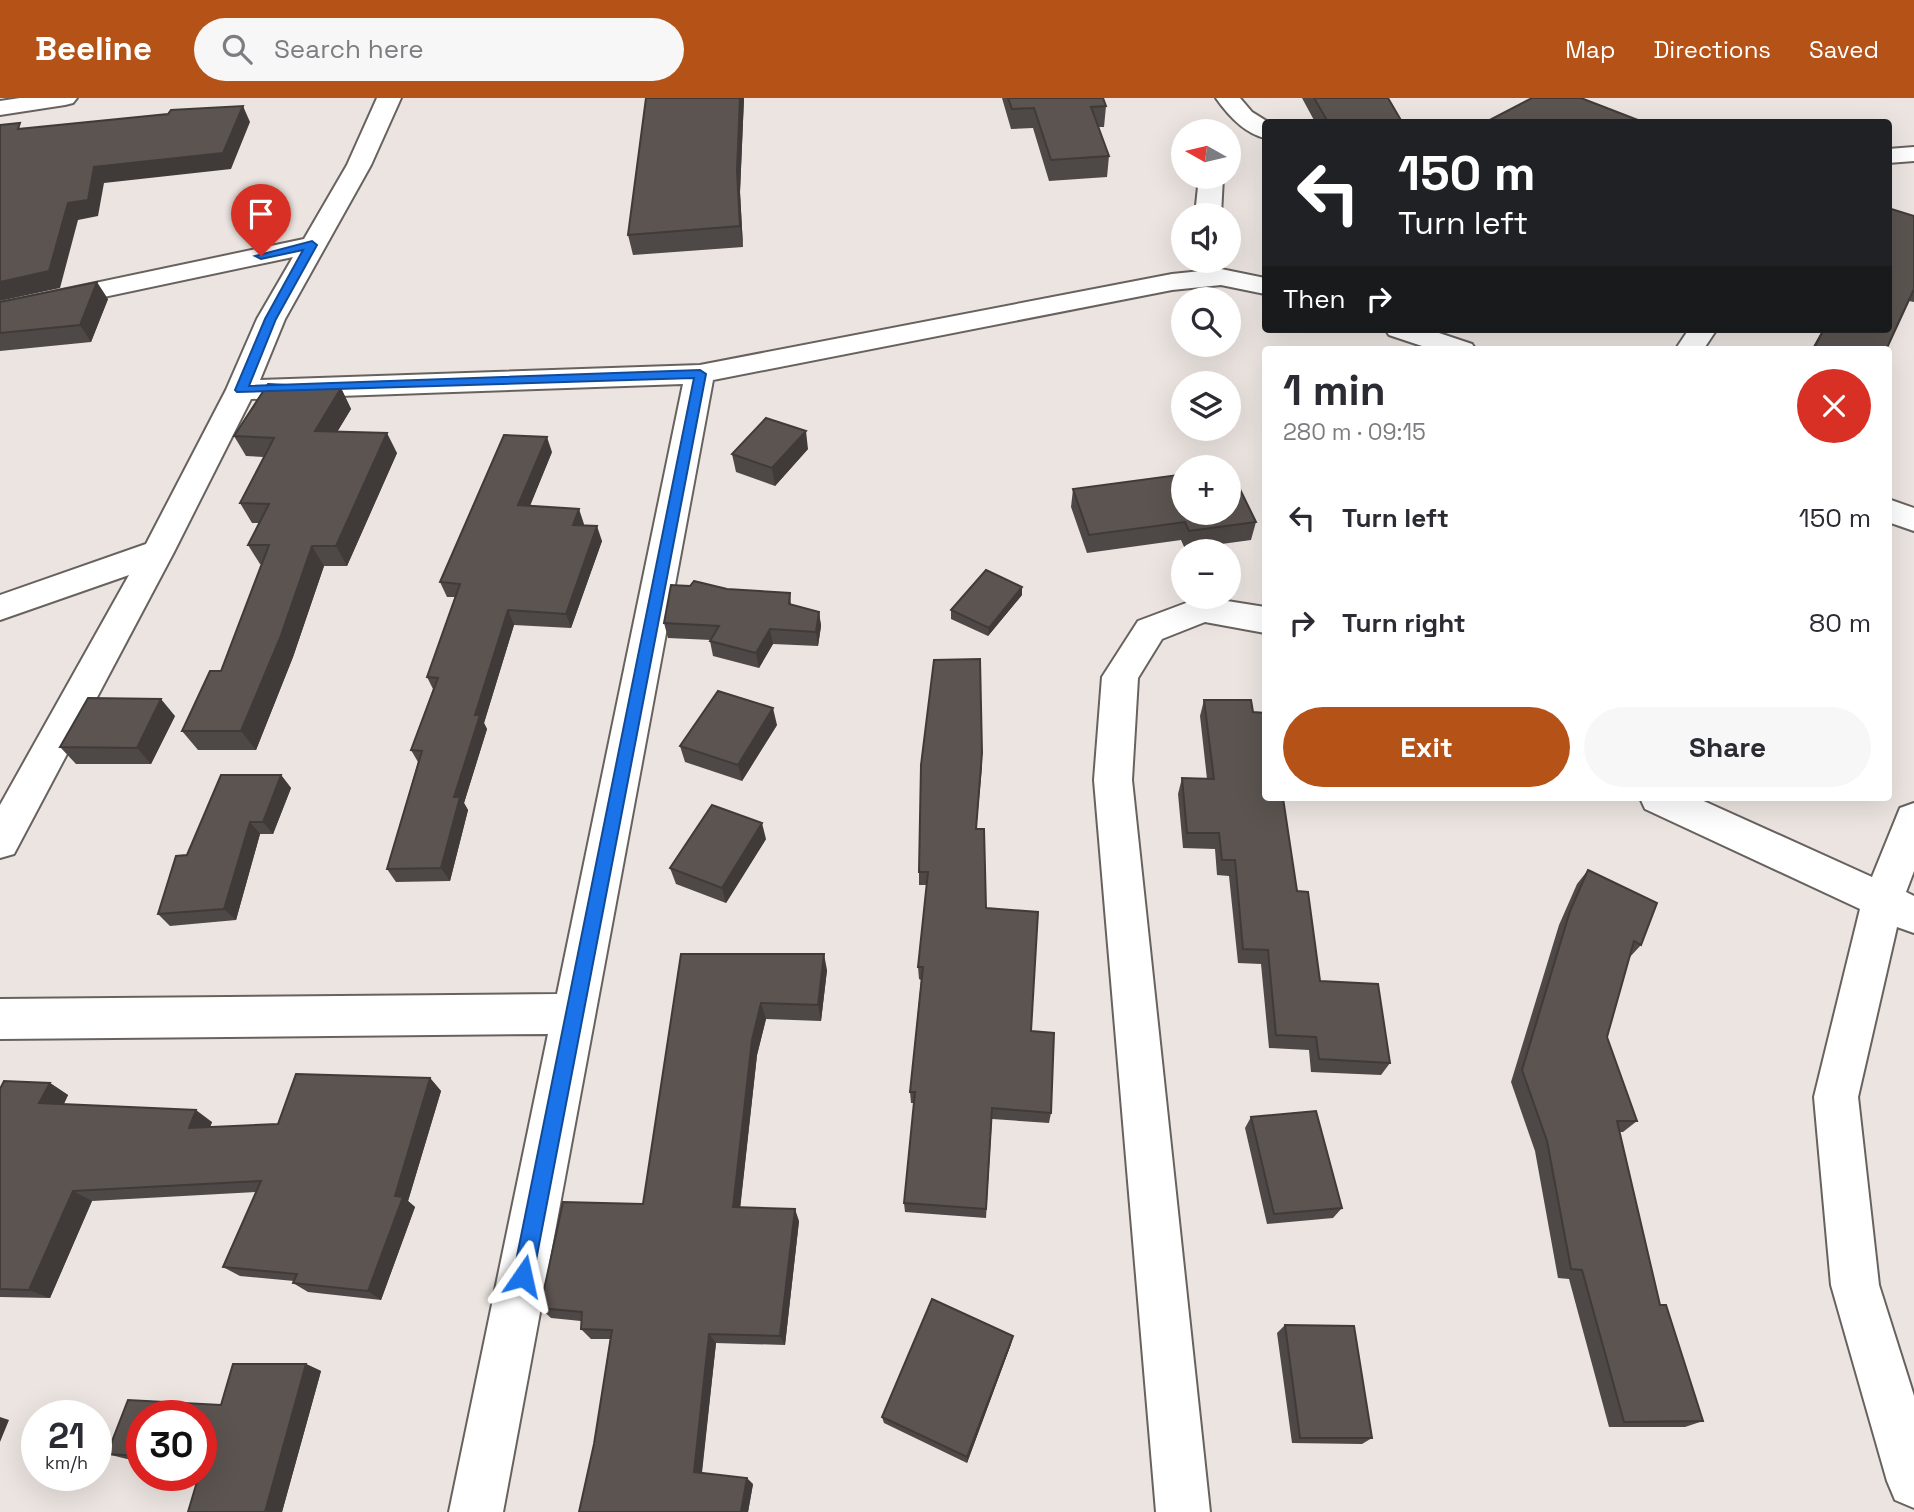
<!DOCTYPE html>
<meta charset="utf-8">
<style>
body{margin:0;font-family:"Space Grotesk",sans-serif;background:#f7f7f7;color:#2b2b33;height:100vh;display:flex;flex-direction:column;font-size:26px;white-space:nowrap}
*{box-sizing:border-box;margin:0}
p{font-size:23px;color:#7c7c81}
.icon{flex:none;width:38px;height:38px;fill:none;stroke:currentColor;stroke-width:2;stroke-linecap:round;stroke-linejoin:round}
.map{position:relative;flex:1;overflow:hidden}
.drawer{position:absolute;left:1262px;top:248px;width:630px;height:455px;display:flex;flex-direction:column;background:#fff;border-radius:7px;box-shadow:0 7px 28px #0002}
.drawer>*{flex:none}
.banner{position:absolute;left:1262px;top:21px;width:630px;height:214px;border-radius:7px;box-shadow:0 7px 28px #0002;background:#202124;color:#fff;overflow:hidden}
.needle{width:46px;rotate:278deg}
.controls{position:absolute;left:1171px;top:21px;display:grid;gap:14px}
.controls a{display:grid;place-items:center;width:70px;height:70px;border-radius:50%;background:#fff;box-shadow:0 7px 28px #0002;font-size:35px}
.speed{position:absolute;left:21px;top:1302px;display:flex;gap:14px;font-size:35px;font-weight:700;text-align:center}
.speed>*{display:grid;place-content:center;width:91px;height:91px;border-radius:50%;background:#fff;box-shadow:0 7px 28px #0002;line-height:1}
.speed small{font-size:18px;font-weight:400}
.speed .limit{border:10px solid #d22;background:#fff;color:#111}
.pin{position:absolute;display:grid;place-items:center;width:60px;height:60px;color:#fff;margin:-72px -30px;border-radius:50% 50% 50% 0;rotate:-45deg;box-shadow:0 0 7px #0007}
.pin .icon{rotate:45deg}
.me{position:absolute;width:77px;margin:-38px;rotate:11deg;stroke-linejoin:round;filter:drop-shadow(0 0 5px #0008)}
.turn{display:flex;align-items:center;gap:24px;height:147px;padding:0 21px;font-size:32px}
.turn .icon{width:91px;height:91px;stroke-width:2.5}
.turn b{display:block;font-size:49px;line-height:60px}
.then{display:flex;align-items:center;height:66px;padding:0 21px;background:#0003;gap:14px;font-size:26px}
.round{display:grid;place-items:center;flex:none;width:74px;height:74px;border-radius:37px;background:#f7f7f7}
.overview{display:flex;align-items:center;justify-content:space-between;height:119px;padding:0 21px}
h1{font-size:42px;font-weight:600;line-height:52px}
.cta{display:flex;gap:14px;margin-top:auto;padding:14px 21px}
.cta a{flex:1;height:80px;border-radius:42px;background:#b45217;color:#fff;font-size:28px;font-weight:600;line-height:80px;text-align:center}
.cta a+a{background:#f7f7f7;color:#2b2b33}
ul{padding:0;list-style:none}
li{display:flex;align-items:center;gap:21px;height:105px;padding:0 21px}
li div{flex:1}
li b{display:block;font-size:26px}
li em{font-style:normal}
header{display:flex;align-items:center;gap:42px;box-sizing:border-box;height:98px;padding:0 35px;background:#b45217;color:#fff}
header strong{font-size:33px}
nav{display:flex;gap:38px;margin-inline-start:auto;font-size:24px}
.search{width:490px;height:63px;background:#f7f7f7;display:flex;align-items:center;gap:18px;box-sizing:border-box;padding:0 24px;border-radius:38px;color:#7c7c81;font-size:26px}
.map>svg:first-child{display:block}
.lines{fill:none;stroke-linecap:round;stroke-linejoin:round}
.minor-casing{stroke:#68625f;stroke-width:4}
.minor{fill:#fff;fill-rule:evenodd}
.wall{fill:#4e4846}
.shaded-wall{fill:#403b39}
.building{fill:#5b5451;stroke:#403b39;stroke-width:2}
.route{fill:#1a73e8;stroke:#114b97;stroke-width:2}
</style>
<header>
<strong>Beeline</strong>
<div class="search"><svg class="icon" aria-label="search" viewBox="0 0 24 24"><circle cx="10" cy="10" r="6"/><path d="M15 15l6 6"/></svg>Search here</div>
<nav><a>Map</a><a>Directions</a><a>Saved</a></nav>
</header>
<div class="map">
<svg width="1914" height="1414" viewBox="0 0 1914 1414">
<rect width="100%" height="100%" fill="#ebe4e0"/>
<g class="lines">
<defs>
<path id="minor" d="M20 0H77L73 5 65 7 0 17V3Z
M377 0H401L371 67 285 221 260 282 700 267 1172 176 1221 171 1265 180V196L1221 187 1172 192 713 282 503 1414H449L548 936 0 941V901L557 896 683 286 251 301 174 454 14 756 0 760V707L129 477 0 522V497L146 446 226 292 257 221 293 159 0 221V205L304 141 347 67Z
M1216 0H1240L1252 14 1268 24H1265V40C1244 35 1228 17 1216 0Z
M1914 49V63L1888 65V51Z
M1199 79H1223L1221 117H1195Z
M1385 231H1427L1472 246 1476 252H1434L1389 237Z
M1689 231H1717L1703 252H1675Z
M1888 401 1914 410V433L1888 424Z
M1202 499 1265 509V535L1205 524 1162 541 1138 580 1132 682 1210 1414H1156L1094 682 1102 579 1138 523Z
M1640 700H1697L1872 779 1900 710 1914 705V773L1906 794 1914 798V835L1897 829 1858 999 1879 1187 1914 1298V1410L1895 1402 1887 1383 1831 1187 1814 999 1860 811 1645 711Z"/>
</defs>
<use href="#minor" class="minor-casing"/>
<use href="#minor" class="minor"/>
</g>
<path class="wall" d="M646 0H744L740 94 743 149 633 157 628 137Z
M1002 0H1103L1106 8 1104 29H1098L1109 58 1107 79 1049 83 1033 30 1011 31Z
M1302 0H1388L1402 24H1315Z
M1914 118V204L1909 203 1886 252H1811L1823 231H1888Z
M108 201 91 244 0 253V204Z
M341 290 351 311 337 334 397 355 347 468H324L293 559 256 652H198L182 633 221 573 262 466H260L248 447 259 425H252L240 405 264 359 246 358 234 338Z
M808 351 775 388 736 374 732 356Z
M552 354 530 408 584 426 583 428 602 443 571 530 514 527 484 625 487 631 464 705 468 712 450 783 396 784 387 771 418 664 411 652 433 591 427 579 455 499H447L440 484Z
M1182 388 1256 424 1251 442 1185 451 1181 442 1087 455 1071 409 1073 391Z
M727 491 790 495 791 507 819 514 821 528 818 548 773 546 759 570 713 558 710 543 711 542 668 540 664 525Z
M1022 497 988 538 951 521V512Z
M1204 602 1253 614 1320 883 1390 965 1381 977 1311 974 1309 952 1269 950 1261 866 1238 865 1229 778 1217 777 1215 751 1183 750 1178 696 1182 680 1207 681 1200 618Z
M175 618 151 666H76L60 649Z
M777 627 742 683 685 664 680 648Z
M982 655 976 731 986 810 1031 933 1051 1015 1049 1025 992 1021 986 1120 905 1114 904 1105 914 1005H911L910 994 921 882 919 881 918 869 927 787H919V774Z
M281 677 291 690 273 736H260L236 822 170 828 158 816Z
M1367 700H1410L1368 701Z
M766 741 726 805 676 786 670 770Z
M1588 772 1641 847 1629 860 1607 939 1637 1023 1623 1034H1619L1660 1207 1703 1323 1685 1329H1609L1569 1181 1558 1180 1535 1053 1511 984 1559 827 1577 786Z
M681 856 827 872 821 923 766 921 757 957 740 1109 799 1123 785 1247 716 1245 702 1375 753 1386 748 1414 594 1346 610 1241H591L581 1231V1223L551 1220 540 1210 643 1106Z
M430 980 441 993 408 1103 415 1109 381 1202 308 1194 293 1185 294 1183 240 1178 223 1169 256 1094 92 1103 50 1200 0 1199V991L50 985 68 997 64 1006 212 1024 210 1029 278 1026Z
M1251 1019 1342 1110 1333 1120 1267 1126 1245 1030Z
M1285 1227 1372 1340 1362 1346 1292 1345 1277 1235Z
M1011 1246 967 1365 884 1325 882 1319Z
M233 1266H306L321 1273 282 1414H188L199 1377H201V1370L203 1364H201V1318H142V1362L127 1361 107 1356 128 1302 221 1307Z"/>
<path class="shaded-wall" d="M740 0H744L740 94 743 149 740 128 737 73Z
M243 8 250 24 231 71 104 85 98 118 78 122 60 190 0 203V184L68 105 94 69Z
M97 184 108 201 91 244 80 227Z
M341 290 351 311 325 354 315 333Z
M806 333 808 351 775 388 772 370Z
M387 335 397 355 347 468 336 448Z
M547 339 552 354 524 422 518 407Z
M579 411 584 426 578 442 573 427Z
M597 428 602 443 571 530 566 516Z
M312 448 324 468 293 559 256 652 241 633Z
M1022 489V497L988 538 989 530Z
M508 512 514 527 484 625 487 631 464 705 468 712 450 783 441 770 454 699 475 617Z
M819 514 821 528 818 548 816 534Z
M770 531 773 546 759 570 756 555Z
M161 601 175 618 151 666 137 650Z
M773 610 777 627 742 683 738 667Z
M982 655V669L975 745 976 731Z
M281 677 291 690 273 736 263 724Z
M250 724 260 736 236 822 224 811Z
M762 725 766 741 726 805 722 790Z
M824 856 827 872 821 923 818 907Z
M761 905 766 921 757 957 739 1121 733 1109 752 942Z
M430 980 441 993 408 1103 415 1109 381 1202 368 1193 395 1098Z
M50 985 68 997 58 1017 39 1005Z
M196 1012 212 1024 206 1041 189 1030Z
M73 1093 92 1103 50 1200 29 1192Z
M795 1111 799 1123 785 1247 780 1238Z
M709 1236 716 1245 701 1380 694 1374Z
M1013 1238 1011 1246 967 1365V1359Z
M306 1266 321 1273 282 1414H265Z
M0 1319 9 1322 0 1344Z
M747 1380 753 1386 748 1414H741Z"/>
<path class="building" d="M646 0H740L737 73 740 128 628 137Z
M1008 0H1103L1106 8 1091 9 1109 58 1051 62 1034 10 1012 11Z
M1314 0H1388L1402 24H1328Z
M1532 0H1581L1643 24H1486Z
M243 8 223 55 94 69 88 102 68 105 49 173 0 184V27L20 25 18 31 168 16 171 12Z
M1888 110 1914 118V191L1886 252H1813L1824 231H1888Z
M97 184 80 227 0 235V204Z
M268 286 341 290 315 333 387 335 336 448H312L280 540 241 633H182L210 573H221L269 447H248L269 406 240 405 274 340 234 338Z
M766 320 806 333 772 370 732 356Z
M504 337 547 339 518 407 579 411 573 427 597 428 566 516 508 512 475 617H480L454 699H460L441 770 387 771 422 653 411 652 438 580 427 579 460 486 440 484Z
M1178 377 1183 388V415H1228V382L1235 381 1256 424 1189 433 1185 424 1089 437 1073 391Z
M986 472 1022 489 989 530 951 512Z
M694 483 727 491 790 495 789 506 819 514 816 534 770 531 756 555 710 543 719 528 664 525 671 487 690 488Z
M980 561 982 655 976 731H984L986 810 1038 814 1031 933 1054 935 1051 1015 992 1010 986 1111 904 1105 915 994H910L923 869H918L928 774H919L921 667 934 562Z
M718 593 773 610 738 667 680 648Z
M88 600 161 601 137 650 60 649Z
M1204 602H1251L1253 614 1265 615V700H1283L1297 793 1308 794 1320 883 1378 886 1390 965 1319 961 1316 939 1276 937 1268 852 1243 851 1235 762H1222L1219 735H1187L1182 680 1214 681Z
M221 677H281L263 724H250L224 811 158 816 176 758 187 757Z
M712 707 762 725 722 790 670 770Z
M1588 772 1657 805 1641 847 1634 843 1607 939 1637 1023H1617L1660 1207H1666L1703 1323 1624 1324 1582 1172 1571 1171 1547 1043 1522 972 1570 813Z
M681 856H824L818 907 761 905 752 942 733 1109 795 1111 780 1238 709 1236 694 1374 747 1380 741 1414H579L594 1346 612 1232 581 1231 582 1214 540 1210 563 1104 643 1106Z
M296 976 430 980 395 1098 403 1099 368 1193 293 1185 297 1176 223 1169 261 1083 73 1093 29 1192 0 1191V991L4 983 50 985 39 1005 196 1012 189 1030 278 1026Z
M1316 1013 1342 1110 1274 1116 1251 1019Z
M932 1201 1013 1238 967 1359 882 1319Z
M1285 1227 1354 1228 1372 1340H1300Z
M233 1266H306L265 1414H188L199 1377H201V1370L205 1359H201V1318H142V1358L107 1356 128 1302 221 1307Z"/>
<path class="route" d="M312 143 317 147 276 221 249 288 700 272 706 276 533 1178 530 1185 523 1188 516 1185 513 1178 694 280 237 294 235 292 265 221 303 152 261 161 255 158Z"/>
</svg>
<div class="controls">
<a><svg class="needle" viewBox="-14 -14 28 28"><path d="M0-13l5 13h-10z" fill="#e53935"/><path d="M0 13l5-13h-10z" fill="#7c7c81"/></svg></a>
<a><svg class="icon" aria-label="sound" viewBox="0 0 24 24"><path d="M4 9h4l5-4v14l-5-4H4zM17 9q2 3 0 6"/></svg></a>
<a><svg class="icon" aria-label="search" viewBox="0 0 24 24"><circle cx="10" cy="10" r="6"/><path d="M15 15l6 6"/></svg></a>
<a><svg class="icon" aria-label="layers" viewBox="0 0 24 24"><path d="M12 4l9 5-9 5-9-5zM3 14l9 5 9-5"/></svg></a>
<a>+</a>
<a>−</a>
</div>
<div class="speed"><div>21<small>km/h</small></div><div class="limit">30</div></div>
<div class="pin" style="left:261px;top:158px;background:#d93025"><svg class="icon" aria-label="arrive" viewBox="0 0 24 24"><path d="M6 21V4h12l-3 4 3 4H6"/></svg></div>
<svg class="me" style="left:523px;top:1178px" viewBox="-20 -20 40 40"><path d="M0-17L14 15 0 8-14 15z" fill="#1a73e8" stroke="#fff" stroke-width="4"/></svg>
<div class="banner">
<div class="turn"><svg class="icon" aria-label="left" viewBox="0 0 24 24"><path d="M17 20v-9H6M10 6l-5 5 5 5"/></svg><div><b>150 m</b>Turn left</div></div>
<div class="then">Then<svg class="icon" aria-label="right" viewBox="0 0 24 24"><path d="M7 20v-9h11M14 6l5 5-5 5"/></svg></div>
</div>
<section class="drawer">
<div class="overview"><div><h1>1 min</h1><p>280 m · 09:15</p></div><a class="round" style="background:#d93025;color:#fff"><svg class="icon" aria-label="close" viewBox="0 0 24 24"><path d="M6 6l12 12M18 6L6 18"/></svg></a></div>
<ul>
<li><svg class="icon" aria-label="left" viewBox="0 0 24 24"><path d="M17 20v-9H6M10 6l-5 5 5 5"/></svg><div><b>Turn left</b></div><em>150 m</em></li>
<li><svg class="icon" aria-label="right" viewBox="0 0 24 24"><path d="M7 20v-9h11M14 6l5 5-5 5"/></svg><div><b>Turn right</b></div><em>80 m</em></li>
</ul>
<div class="cta"><a>Exit</a><a>Share</a></div>
</section>
</div>
